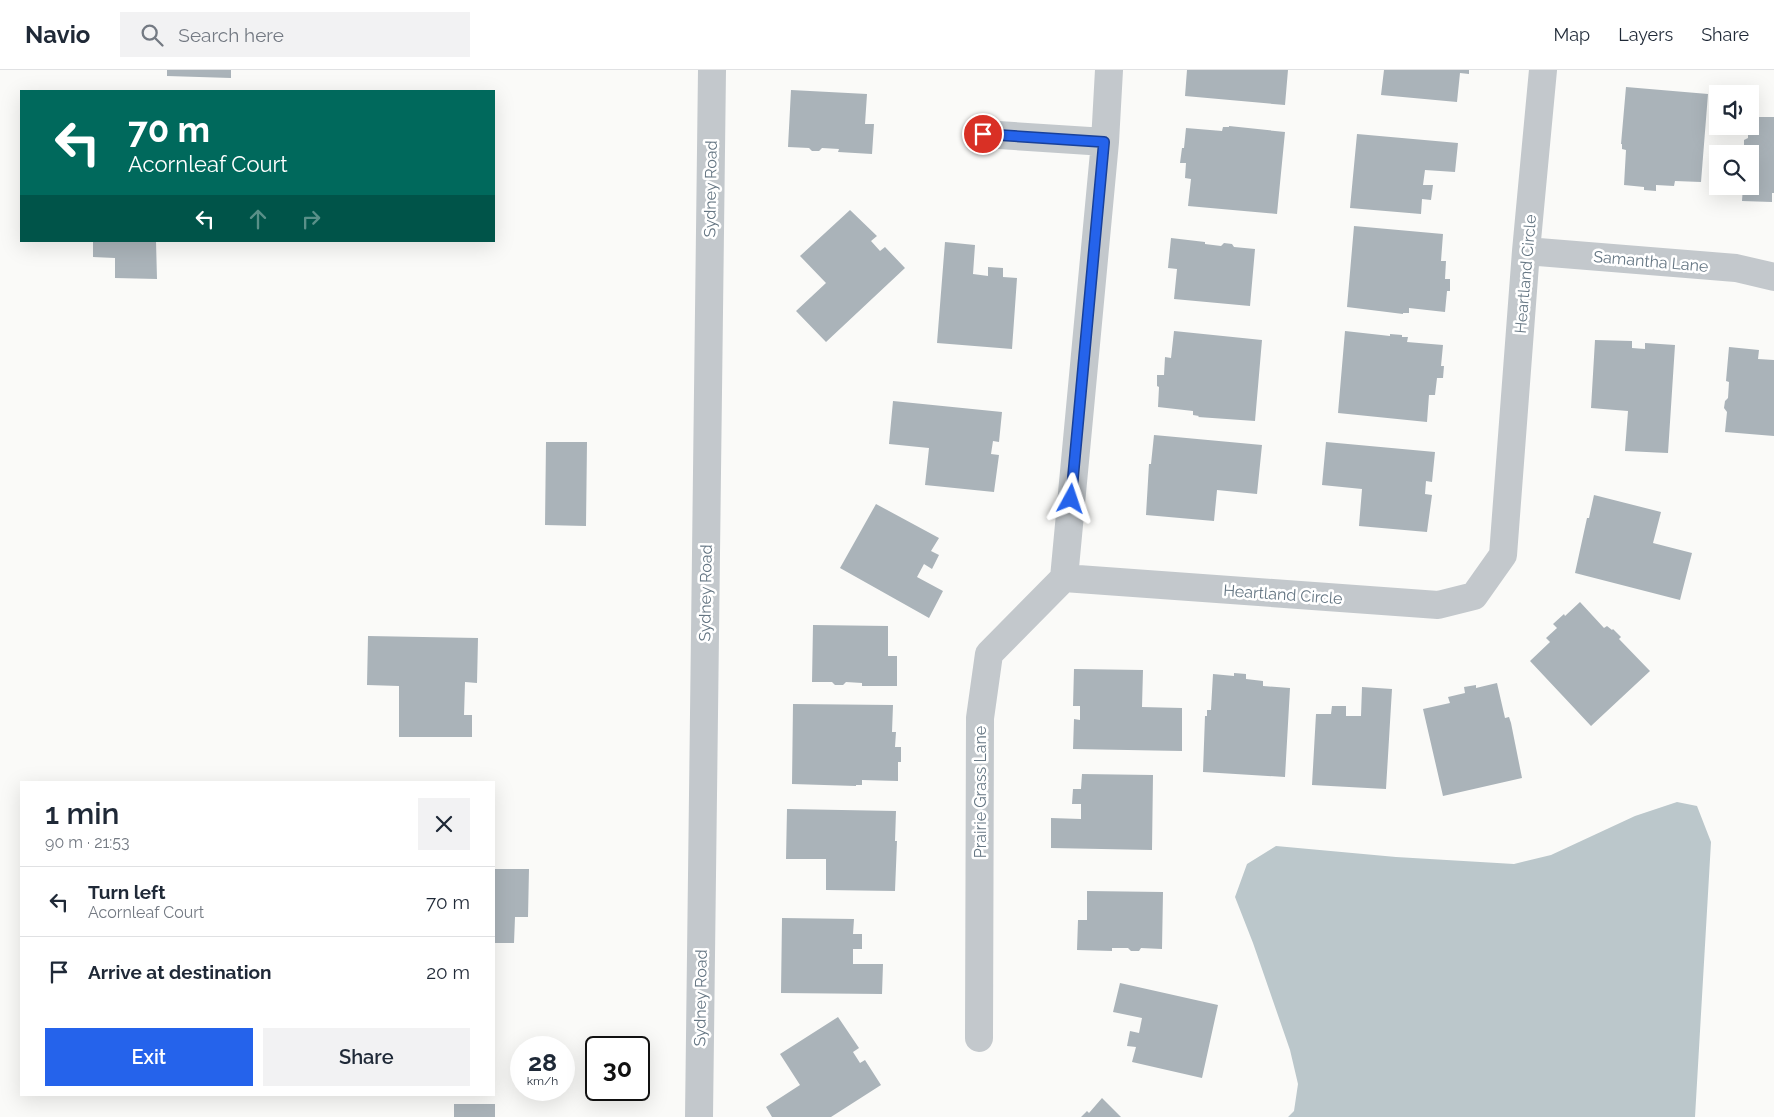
<!DOCTYPE html>
<meta charset="utf-8">
<style>
body{margin:0;font-family:Raleway,sans-serif;background:#f2f2f3;color:#1f2937;height:100vh;display:flex;flex-direction:column;font-size:19px;white-space:nowrap}
*{box-sizing:border-box;margin:0}
p{font-size:16px;color:#747a83}
.icon{flex:none;width:28px;height:28px;fill:none;stroke:currentColor;stroke-width:2;stroke-linecap:round;stroke-linejoin:round}
.map{position:relative;flex:1;overflow:hidden}
.drawer{position:absolute;left:20px;top:711px;width:475px;height:315px;display:flex;flex-direction:column;background:#fff;border-radius:0px;box-shadow:0 5px 20px #0002}
.drawer>*{flex:none}
.guide{position:absolute;left:20px;top:20px;width:475px;height:152px;border-radius:0px;box-shadow:0 5px 20px #0002;background:#00695c;color:#fff;overflow:hidden}
.tools{position:absolute;left:1709px;top:15px;display:grid;gap:10px}
.tools a{display:grid;place-items:center;width:50px;height:50px;border-radius:0px;background:#fff;box-shadow:0 5px 20px #0002;font-size:25px}
.speed{position:absolute;left:510px;top:966px;display:flex;gap:10px;font-size:25px;font-weight:700;text-align:center}
.speed>*{display:grid;place-content:center;width:65px;height:65px;border-radius:50%;background:#fff;box-shadow:0 5px 20px #0002;line-height:1}
.speed small{font-size:12px;font-weight:400}
.speed .limit{border:2px solid #111;border-radius:8px;background:#fff;color:#111}
.pin{position:absolute;display:grid;place-items:center;width:42px;height:42px;color:#fff;margin:-21px;border:2px solid #fff;border-radius:50%;box-shadow:0 1px 5px #0007}
.me{position:absolute;width:55px;margin:-28px;rotate:5deg;stroke-linejoin:round;filter:drop-shadow(0 0 4px #0008)}
.turn{display:flex;align-items:center;gap:18px;height:105px;padding:0 25px;font-size:22px}
.turn .icon{width:65px;height:65px;stroke-width:2.5}
.turn b{display:block;font-size:35px;line-height:42px}
.lanes{display:flex;align-items:center;height:48px;padding:0 25px;background:#0003;justify-content:center;gap:25px;direction:ltr}
.lanes .off{opacity:.35}
.round{display:grid;place-items:center;flex:none;width:52px;height:52px;border-radius:0px;background:#f2f2f3}
.overview{display:flex;align-items:center;justify-content:space-between;height:85px;padding:0 25px}
h1{font-size:30px;font-weight:600;line-height:38px}
.button{display:flex;gap:10px;margin-top:auto;padding:10px 25px}
.button a{flex:1;height:58px;border-radius:0px;background:#2563eb;color:#fff;font-size:20px;font-weight:600;line-height:58px;text-align:center}
.button a+a{background:#f2f2f3;color:#1f2937}
ul{padding:0;list-style:none}
li{display:flex;align-items:center;gap:15px;height:70px;padding:0 25px;border-top:1px solid #e0e1e3}
li div{flex:1}
li b{display:block;font-size:19px}
li em{font-style:normal}
header{display:flex;align-items:center;gap:30px;box-sizing:border-box;height:70px;padding:0 25px;background:#fff;border-bottom:1px solid #e0e1e3}
header strong{font-size:24px}
nav{display:flex;gap:28px;margin-inline-start:auto;font-size:18px}
.search{width:350px;height:45px;background:#f2f2f3;display:flex;align-items:center;gap:12px;box-sizing:border-box;padding:0 18px;border-radius:0px;color:#747a83;font-size:19px}
.map>svg:first-child{display:block}
.water{fill:#bbc7cb}
.building{fill:#aab3b9}
.lines{fill:none;stroke-linecap:round;stroke-linejoin:round}
.minor{stroke:#c3c8cc;stroke-width:28}
.route-casing{stroke:#184099;stroke-width:12}
.route{stroke:#2563eb;stroke-width:9}
.labels{text-anchor:middle;stroke-width:5;stroke-linejoin:round;paint-order:stroke}
.street-label{font-size:16px;fill:#657683;stroke:#fff}
</style>
<header>
<strong>Navio</strong>
<div class="search"><svg class="icon" aria-label="search" viewBox="0 0 24 24"><circle cx="10" cy="10" r="6"/><path d="M15 15l6 6"/></svg>Search here</div>
<nav><a>Map</a><a>Layers</a><a>Share</a></nav>
</header>
<div class="map">
<svg width="1774" height="1047" viewBox="0 0 1774 1047">
<rect width="100%" height="100%" fill="#fafaf8"/>
<path class="water" d="M1677 732 1697 736 1711 772 1695 1047H1288L1294 1041 1298 1014 1290 980 1253 873 1235 827 1247 794 1276 776 1396 787 1514 794 1551 785 1635 746Z"/>
<path class="building" d="M167 0H231V8L167 6Z
M1187 0H1288L1285 35 1185 26Z
M1384 0H1469V4L1460 3 1457 32 1381 25Z
M1626 17 1708 24 1701 112 1675 111 1674 116 1656 115V121L1644 120V117L1624 115 1626 80 1622 79V74H1621Z
M791 20 867 24 865 54H874L872 84 838 82 839 79 822 78 819 81H812L809 78 788 77Z
M1750 47H1774V123H1772V132L1742 131 1743 116H1750V84H1747L1744 78V70L1748 68V56H1750Z
M1229 56 1285 62 1277 144 1188 136 1191 109 1185 108 1186 93H1180L1182 78H1184L1186 58 1222 61 1223 57H1229Z
M1357 64 1458 73 1455 102 1425 100 1423 115H1433L1431 130 1422 129 1421 144 1350 138Z
M850 140 877 166 871 171 880 181 885 177 905 198 826 272 796 241 826 213 800 186Z
M1354 156 1443 164 1441 191H1446L1445 209H1450V221H1447L1445 242 1409 238V243H1403V244L1347 237Z
M1171 168 1205 172V174L1221 176 1224 173 1232 174 1234 177 1255 179 1250 236 1174 229 1177 199 1168 198Z
M93 171H156L157 209 115 208V188L93 187Z
M945 172 975 175 973 204 988 206V197L1003 198V207L1017 208 1012 279 937 273Z
M1174 261 1262 270 1255 351 1198 347 1199 346 1193 345V341L1158 337 1159 317 1157 316V305H1164L1165 287 1171 288Z
M1345 261 1390 266V264L1402 265V267H1408L1407 272 1443 275 1441 296H1444L1443 308H1437L1435 325H1429L1427 352 1338 343Z
M1595 270 1632 271V278L1645 279V273L1675 275 1668 383 1625 381 1628 341 1591 338Z
M1729 277 1759 280 1758 289 1774 290V366L1725 362 1727 342 1724 338 1725 331 1728 328 1729 312 1726 311Z
M893 331 1002 342 999 372 993 371 991 384 999 385 994 422 925 415 929 378 889 374Z
M1154 365 1262 375 1257 424 1217 420 1214 451 1146 445 1149 394H1151Z
M546 372H587L586 456 545 455Z
M1326 372 1435 382 1432 412 1426 411 1425 424 1432 425 1427 462 1359 456 1362 419 1322 415Z
M1594 425 1661 442 1653 473 1692 483 1680 530 1575 503 1587 448H1589Z
M876 434 939 468 931 481 939 485 932 499 924 494 917 507 943 521 929 548 840 498Z
M1580 532 1604 558 1607 556 1612 560 1613 559 1621 567 1619 569 1650 601 1591 656 1530 591 1550 572 1546 568 1557 558 1553 554 1564 544 1565 546Z
M813 555 888 556V586H897V616H862V613L846 612 843 615H835L832 612H812Z
M368 566 478 568 477 613 465 612 464 645H472V667H399V616L367 615Z
M1074 599 1143 600 1142 637 1182 638V681L1073 679 1074 649 1080 650V636H1073Z
M1234 603 1246 604V609L1263 611V616L1290 618 1285 707 1203 702 1205 646H1207V640H1211L1213 604 1234 606Z
M1497 613 1505 648 1509 647 1511 653 1522 708 1443 726 1423 639 1450 633 1448 627 1465 623 1464 617 1476 615V618Z
M1362 617 1392 619 1386 719 1312 715 1316 644H1331L1332 636H1346V646H1361Z
M793 634 893 635 892 662H896L895 677H901V692H898V711L862 710V715H856V716L792 714Z
M1082 704 1153 705 1152 780 1051 778V748L1081 749V734H1072L1073 719H1081Z
M787 739 896 741 895 771H897L895 821 826 820V789H786Z
M494 799H529L528 847H515L514 873H494Z
M1087 821 1163 822 1162 879 1141 878 1139 881H1131L1128 878H1112V881L1077 880 1078 850H1087Z
M782 848 854 849 853 864H862V879H853V894H883L882 924 781 923Z
M1120 913 1218 935 1202 1008 1132 992 1136 977 1127 976 1130 961 1139 963 1142 948 1113 942Z
M838 947 859 978 853 982 860 993 865 990 881 1015 831 1047H772L766 1037 800 1015 780 984Z
M1102 1028 1121 1047H1081L1087 1041 1089 1043Z
M454 1034H495V1047H454Z"/>
<g class="lines">
<path class="minor" d="M983 64 1105 72
M1526 181 1736 198 1774 207
M1064 508 1438 535 1474 526 1503 485 1526 181 1543 0
M1064 508 1105 72 1109 0
M979 968 980 648 989 584 1064 508
M699 1047 712 0"/>
</g>
<g class="lines">
<defs>
<path id="route" d="M983 64 1104 72 1071 429"/>
</defs>
<use href="#route" class="route-casing"/>
<use href="#route" class="route"/>
</g>
<g class="labels">
<g class="street-label">
<text transform="translate(710 119) rotate(-89)" y="6">Sydney Road</text>
<text transform="translate(1651 191) rotate(5)" y="6">Samantha Lane</text>
<text transform="translate(1525 204) rotate(-85)" y="6">Heartland Circle</text>
<text transform="translate(705 523) rotate(-89)" y="6">Sydney Road</text>
<text transform="translate(1283 524) rotate(4)" y="6">Heartland Circle</text>
<text transform="translate(980 722) rotate(-90)" y="6">Prairie Grass Lane</text>
<text transform="translate(700 928) rotate(-89)" y="6">Sydney Road</text>
</g>
</g>
</svg>
<div class="tools">
<a><svg class="icon" aria-label="sound" viewBox="0 0 24 24"><path d="M4 9h4l5-4v14l-5-4H4zM17 9q2 3 0 6"/></svg></a>
<a><svg class="icon" aria-label="search" viewBox="0 0 24 24"><circle cx="10" cy="10" r="6"/><path d="M15 15l6 6"/></svg></a>
</div>
<div class="speed"><div>28<small>km/h</small></div><div class="limit">30</div></div>
<div class="pin" style="left:983px;top:64px;background:#d93025"><svg class="icon" aria-label="arrive" viewBox="0 0 24 24"><path d="M6 21V4h12l-3 4 3 4H6"/></svg></div>
<svg class="me" style="left:1071px;top:429px" viewBox="-20 -20 40 40"><path d="M0-17L14 15 0 8-14 15z" fill="#2563eb" stroke="#fff" stroke-width="4"/></svg>
<div class="guide">
<div class="turn"><svg class="icon" aria-label="left" viewBox="0 0 24 24"><path d="M17 20v-9H6M10 6l-5 5 5 5"/></svg><div><b>70 m</b>Acornleaf Court</div></div>
<div class="lanes"><svg class="icon" aria-label="left" viewBox="0 0 24 24"><path d="M17 20v-9H6M10 6l-5 5 5 5"/></svg><svg class="icon off" aria-label="ahead" viewBox="0 0 24 24"><path d="M12 20V5M6 11l6-6 6 6"/></svg><svg class="icon off" aria-label="right" viewBox="0 0 24 24"><path d="M7 20v-9h11M14 6l5 5-5 5"/></svg></div>
</div>
<section class="drawer">
<div class="overview"><div><h1>1 min</h1><p>90 m · 21:53</p></div><a class="round"><svg class="icon" aria-label="close" viewBox="0 0 24 24"><path d="M6 6l12 12M18 6L6 18"/></svg></a></div>
<ul>
<li><svg class="icon" aria-label="left" viewBox="0 0 24 24"><path d="M17 20v-9H6M10 6l-5 5 5 5"/></svg><div><b>Turn left</b><p>Acornleaf Court</p></div><em>70 m</em></li>
<li><svg class="icon" aria-label="arrive" viewBox="0 0 24 24"><path d="M6 21V4h12l-3 4 3 4H6"/></svg><div><b>Arrive at destination</b></div><em>20 m</em></li>
</ul>
<div class="button"><a>Exit</a><a>Share</a></div>
</section>
</div>
